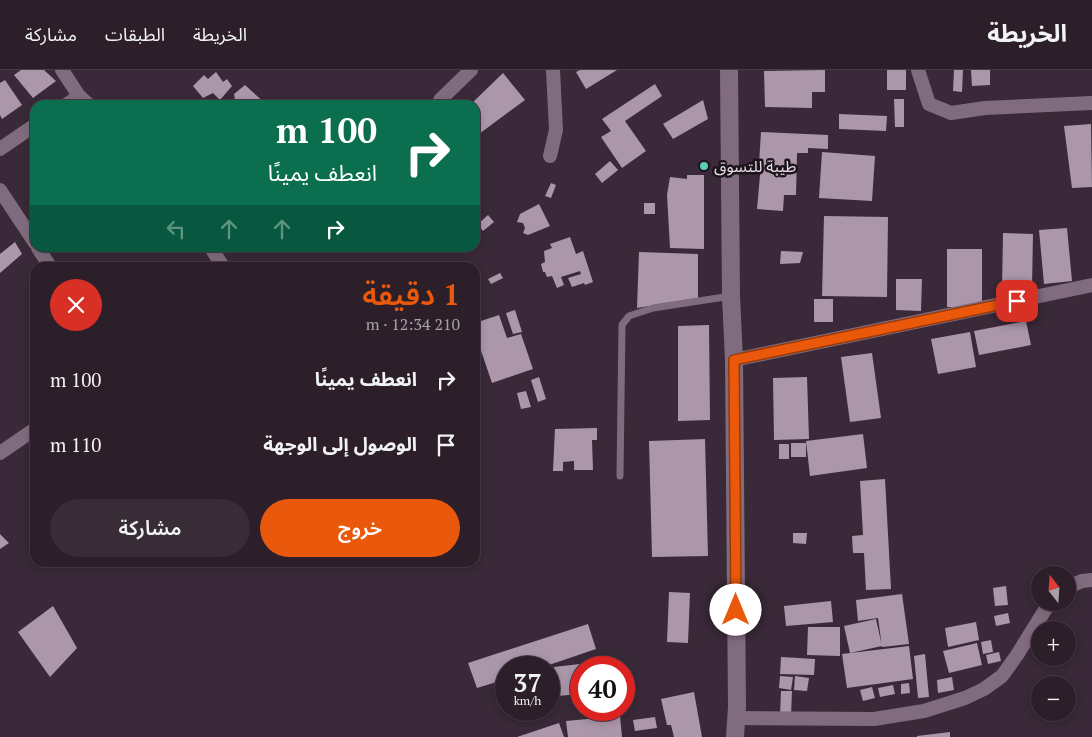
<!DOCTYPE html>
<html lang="ar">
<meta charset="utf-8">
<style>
body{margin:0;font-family:"PT Serif","Noto Sans Arabic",serif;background:#382c36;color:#f1f3f6;direction:rtl;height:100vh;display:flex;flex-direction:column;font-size:19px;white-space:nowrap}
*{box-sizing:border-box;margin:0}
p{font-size:16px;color:#a6a2a8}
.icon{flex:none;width:28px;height:28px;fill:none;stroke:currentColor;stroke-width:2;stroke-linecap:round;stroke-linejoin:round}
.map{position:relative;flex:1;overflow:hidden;direction:ltr}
.panel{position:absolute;left:30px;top:192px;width:450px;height:305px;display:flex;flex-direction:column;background:#2c1f2a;border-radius:15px;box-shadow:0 2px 8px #0003,0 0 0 1px #483d47;direction:rtl}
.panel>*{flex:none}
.hud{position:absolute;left:30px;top:30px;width:450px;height:152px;border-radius:15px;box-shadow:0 2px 8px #0003,0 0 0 1px #483d47;direction:rtl;background:#0b6e4f;color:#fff;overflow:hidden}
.needle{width:32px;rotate:343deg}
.tools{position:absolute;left:1031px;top:496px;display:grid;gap:10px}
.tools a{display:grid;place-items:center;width:45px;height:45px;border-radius:50%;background:#2c1f2a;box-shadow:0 2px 8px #0003,0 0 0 1px #483d47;font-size:25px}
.speed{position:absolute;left:495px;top:586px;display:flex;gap:10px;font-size:25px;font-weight:700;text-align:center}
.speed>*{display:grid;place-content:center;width:65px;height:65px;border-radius:50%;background:#2c1f2a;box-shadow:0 2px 8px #0003,0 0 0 1px #483d47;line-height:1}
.speed small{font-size:12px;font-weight:400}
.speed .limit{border:8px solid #d22;background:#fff;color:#111}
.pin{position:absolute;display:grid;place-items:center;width:42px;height:42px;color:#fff;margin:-21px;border-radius:10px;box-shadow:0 2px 8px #0006}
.me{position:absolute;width:55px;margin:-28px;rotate:0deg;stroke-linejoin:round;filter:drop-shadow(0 0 4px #0008)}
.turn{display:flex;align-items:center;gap:18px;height:105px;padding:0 20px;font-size:22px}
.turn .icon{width:65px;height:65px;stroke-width:2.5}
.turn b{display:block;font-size:35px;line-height:42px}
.lanes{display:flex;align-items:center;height:48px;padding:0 20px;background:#0003;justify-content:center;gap:25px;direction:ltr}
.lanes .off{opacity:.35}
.round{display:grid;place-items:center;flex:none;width:52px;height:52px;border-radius:26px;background:#382c36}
.summary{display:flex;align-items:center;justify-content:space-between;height:85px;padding:0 20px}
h1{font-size:30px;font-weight:600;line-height:38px;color:#ea580c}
.button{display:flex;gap:10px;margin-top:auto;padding:10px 20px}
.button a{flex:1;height:58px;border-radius:30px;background:#ea580c;color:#fff;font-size:20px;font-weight:600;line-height:58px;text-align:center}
.button a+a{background:#382c36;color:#f1f3f6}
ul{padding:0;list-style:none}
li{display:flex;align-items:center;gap:15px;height:65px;padding:0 20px}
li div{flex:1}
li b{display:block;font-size:19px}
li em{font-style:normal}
header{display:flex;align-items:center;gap:30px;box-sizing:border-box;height:70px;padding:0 25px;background:#2c1f2a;border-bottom:1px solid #483d47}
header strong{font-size:24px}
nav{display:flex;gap:28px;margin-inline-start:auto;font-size:18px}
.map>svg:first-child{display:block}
.building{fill:#ac97aa}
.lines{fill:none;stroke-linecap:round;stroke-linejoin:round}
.service{stroke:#806c7e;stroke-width:7}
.minor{stroke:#806c7e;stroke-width:14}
.tertiary{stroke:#806c7e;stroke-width:18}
.route-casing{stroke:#983908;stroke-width:12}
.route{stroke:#ea580c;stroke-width:9}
.poi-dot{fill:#5cceba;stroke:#1c141b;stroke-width:2}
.labels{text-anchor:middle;stroke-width:5;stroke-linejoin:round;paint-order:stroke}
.poi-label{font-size:16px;fill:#e6dbe4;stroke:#1c141b;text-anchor:start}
</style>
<header>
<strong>الخريطة</strong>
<nav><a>الخريطة</a><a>الطبقات</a><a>مشاركة</a></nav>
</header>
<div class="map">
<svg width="1092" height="667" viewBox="0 0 1092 667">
<rect width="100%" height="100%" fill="#3a2938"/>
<path class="building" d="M21 0H44L56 11 33 28 14 5Z
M580 0H617L586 19 576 2Z
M825 0V22H812V38L765 37 764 1Z
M887 0H906V20H887Z
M954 0H963L962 22 953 21Z
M971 0H990V15L972 16Z
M216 2 223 12 227 9 232 16 220 30 213 23 203 28 193 16 204 5 208 9Z
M503 3 525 30 479 64 475 60V35H470Z
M5 10 22 35 2 49 0 45V13Z
M655 14 662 26 625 51 646 81 622 98 601 67 611 61 602 49Z
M245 15 267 35H231L235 30 234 24Z
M894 29H904V57H895Z
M703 30 708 49 673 69 663 54Z
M839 44 887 46 886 61 839 59Z
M1091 54 1092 117 1072 118 1064 56Z
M761 62 828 65V79L808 78V83H797L796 125H784L783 141 757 139 761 94H759Z
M822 82 875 86 872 131 819 128Z
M610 91 618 100 602 113 595 104Z
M687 105H704V179L670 178 667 125 670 107 687 109Z
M551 113 556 115 551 128 545 126Z
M644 133H655V144H644Z
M539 134 550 156 528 165 523 163 525 158 523 153 517 152 520 144Z
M488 145 494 152 483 161 478 154Z
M824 146 888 147 887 227 822 226Z
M1067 158 1072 211 1044 214 1039 160Z
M1003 163 1033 164 1032 218H1002Z
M570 167 576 184 583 181 593 212 585 215 584 213 572 217 568 208 581 204 580 201 561 207 564 215 557 218 552 206 547 207 545 202H543L541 194 545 192 544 181 552 178 550 174Z
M15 172 22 184 0 203V184Z
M947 179H982V237H947Z
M781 181 803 182 800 193 780 194Z
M639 182 698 184V228L637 238Z
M500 203 503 208 491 214 488 209Z
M896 209H922L921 241 896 240Z
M814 229H833V252H814Z
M515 240 522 262 513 264 506 243Z
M499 245 507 268 521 264 533 299 492 313 475 263V253Z
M1026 251 1031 275 979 285 974 261Z
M709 255 710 350 678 351V256Z
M970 262 976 297 938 304 931 269Z
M872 283 881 348 850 352 841 287Z
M539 307 546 329 538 332 531 310Z
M807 307 809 369 774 370 773 308Z
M526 321 531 337 521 339 517 323Z
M597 358V370H592L593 400H574V391L563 392V401H553L555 359Z
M863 364 867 398 810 406 806 371Z
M705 369 708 486 652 487 649 371Z
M791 373H806V387H791Z
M779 374H789V389H779Z
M885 409 891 519 866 520 864 483H853L852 466 863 465 860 411Z
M793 463H807L806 474 793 473Z
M0 464 9 473 0 479Z
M1006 516 1008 535 995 536 993 518Z
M669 522 690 523 688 573 667 572Z
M902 524 909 574 882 577 878 548 858 551 856 530Z
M831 531 833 552 786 556 784 536Z
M53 536 77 578 50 607 18 562Z
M1008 543 1010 553 996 556 994 546Z
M876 549 882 576 850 583 844 556Z
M976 552 979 570 948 577 945 558Z
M588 554 596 579 540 598H506V609L477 618 468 593Z
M808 557H840V586L807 585Z
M991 570 993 582 983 584 981 572Z
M977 573 982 595 949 603 943 581Z
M909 576 913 609 847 618 842 584Z
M999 582 1001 591 988 594 986 585Z
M925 584 929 627 918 628 914 586Z
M781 587 815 589 814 605 780 604Z
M597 592V598H581V624L557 626 554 597Z
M780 606 793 607 791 620 779 618Z
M795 606 809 608 807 621 794 620Z
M952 607 954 620 938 623 937 610Z
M909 613 910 623 901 624V614Z
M893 615 895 624 880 627 878 618Z
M872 617 875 628 863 631 860 620Z
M781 621H792L791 646H780Z
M694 622 702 667H674L671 655H667L661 629Z
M620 646 622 667H568L566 651Z
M655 647 657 658 635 661 633 650Z
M559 653 564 667H517Z
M950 662V667H917V666Z"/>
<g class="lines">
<path class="service" d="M620 406 622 255 629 246 653 238 731 226"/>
<path class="minor" d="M62 0 79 26 66 35
M918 0 929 34 951 43 985 38 1092 33
M79 26 89 35
M440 30 471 0
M0 79 35 55
M550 86 556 60 553 0
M0 120 35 173
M38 178 51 198
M211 178 224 198
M734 290 1092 215
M0 383 35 359
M1068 517 1082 511 1092 510
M736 648 874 649 924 641 965 628 984 619 1002 606 1017 585 1050 532"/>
<path class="tertiary" d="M729 0 731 226 734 290 737 637 735 667"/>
</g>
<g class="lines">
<defs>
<path id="route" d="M736 540 734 290 1017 231"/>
</defs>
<use href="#route" class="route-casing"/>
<use href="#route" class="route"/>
</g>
<circle class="poi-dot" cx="704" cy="96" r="5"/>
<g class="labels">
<g class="poi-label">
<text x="714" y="102">طيبة للتسوق</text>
</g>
</g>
</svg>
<div class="tools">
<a><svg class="needle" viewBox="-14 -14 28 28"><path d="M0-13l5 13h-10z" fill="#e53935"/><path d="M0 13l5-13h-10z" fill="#a6a2a8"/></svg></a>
<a>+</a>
<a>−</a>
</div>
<div class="speed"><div>37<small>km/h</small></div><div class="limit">40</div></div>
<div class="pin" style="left:1017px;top:231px;background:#d93025"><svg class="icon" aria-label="arrive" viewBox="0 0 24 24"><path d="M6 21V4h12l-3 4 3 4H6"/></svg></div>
<svg class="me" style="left:736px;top:540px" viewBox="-20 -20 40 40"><circle r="19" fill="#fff"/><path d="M0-13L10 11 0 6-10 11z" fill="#ea580c"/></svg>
<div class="hud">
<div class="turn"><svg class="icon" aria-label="right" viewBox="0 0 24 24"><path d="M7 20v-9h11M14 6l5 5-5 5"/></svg><div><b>100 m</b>انعطف يمينًا</div></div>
<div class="lanes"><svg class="icon off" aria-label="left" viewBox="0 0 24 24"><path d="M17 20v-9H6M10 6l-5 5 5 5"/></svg><svg class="icon off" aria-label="ahead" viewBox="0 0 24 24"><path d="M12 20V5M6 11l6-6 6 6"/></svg><svg class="icon off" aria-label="ahead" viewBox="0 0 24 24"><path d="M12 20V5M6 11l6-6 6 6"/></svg><svg class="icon" aria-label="right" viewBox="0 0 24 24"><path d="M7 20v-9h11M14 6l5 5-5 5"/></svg></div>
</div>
<section class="panel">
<div class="summary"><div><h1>1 دقيقة</h1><p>210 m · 12:34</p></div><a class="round" style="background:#d93025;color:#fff"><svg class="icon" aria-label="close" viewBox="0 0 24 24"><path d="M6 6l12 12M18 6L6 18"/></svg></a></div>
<ul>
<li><svg class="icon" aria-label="right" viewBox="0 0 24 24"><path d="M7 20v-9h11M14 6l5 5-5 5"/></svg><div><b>انعطف يمينًا</b></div><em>100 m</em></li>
<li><svg class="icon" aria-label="arrive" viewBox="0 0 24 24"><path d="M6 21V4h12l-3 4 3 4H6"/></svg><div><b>الوصول إلى الوجهة</b></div><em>110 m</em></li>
</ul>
<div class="button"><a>خروج</a><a>مشاركة</a></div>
</section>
</div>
